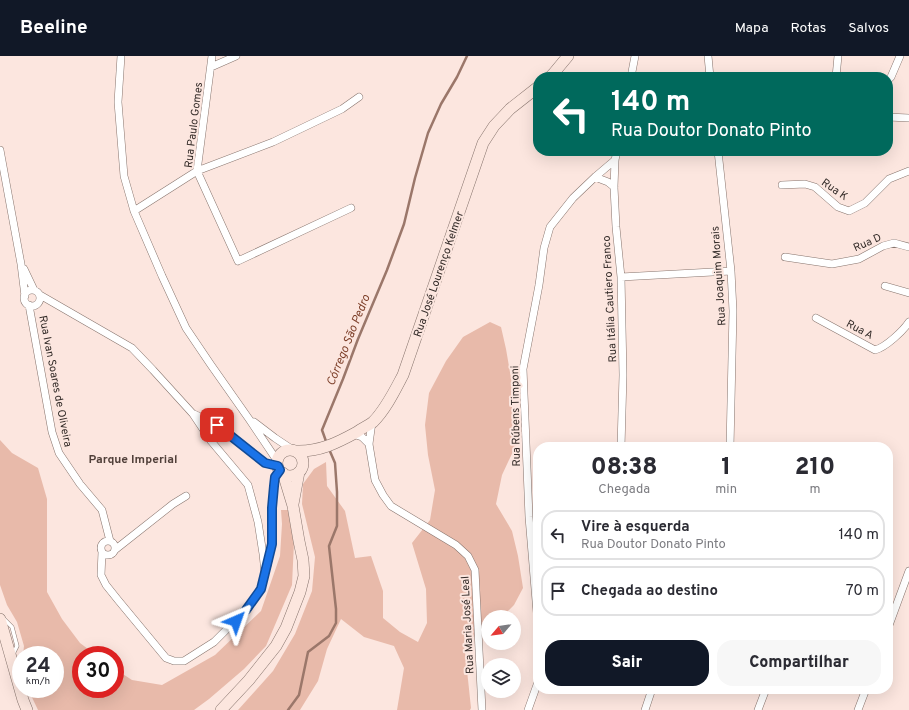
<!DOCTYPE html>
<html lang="pt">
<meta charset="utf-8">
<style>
body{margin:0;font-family:Overpass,sans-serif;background:#f7f7f7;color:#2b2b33;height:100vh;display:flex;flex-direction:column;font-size:15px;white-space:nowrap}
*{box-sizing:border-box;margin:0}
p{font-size:13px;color:#7c7c81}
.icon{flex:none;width:22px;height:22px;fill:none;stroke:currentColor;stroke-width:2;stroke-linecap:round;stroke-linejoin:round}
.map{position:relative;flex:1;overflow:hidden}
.side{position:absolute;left:533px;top:386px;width:360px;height:252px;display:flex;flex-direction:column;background:#fff;border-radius:16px;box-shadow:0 4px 16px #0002}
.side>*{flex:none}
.hud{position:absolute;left:533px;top:16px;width:360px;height:84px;border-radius:16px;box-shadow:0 4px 16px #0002;background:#00695c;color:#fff;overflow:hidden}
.needle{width:26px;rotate:241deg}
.fabs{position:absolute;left:481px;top:554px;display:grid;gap:8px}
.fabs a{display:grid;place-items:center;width:40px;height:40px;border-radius:50%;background:#fff;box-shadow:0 4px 16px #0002;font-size:20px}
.speed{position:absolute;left:12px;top:590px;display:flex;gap:8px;font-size:20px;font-weight:700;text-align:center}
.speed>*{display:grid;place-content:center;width:52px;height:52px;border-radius:50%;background:#fff;box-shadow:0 4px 16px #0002;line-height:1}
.speed small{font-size:10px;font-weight:400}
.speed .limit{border:6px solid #d22;background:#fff;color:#111}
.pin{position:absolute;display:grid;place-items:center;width:34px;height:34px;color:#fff;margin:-17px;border-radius:8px;box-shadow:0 2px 6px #0006}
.me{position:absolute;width:44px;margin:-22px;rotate:43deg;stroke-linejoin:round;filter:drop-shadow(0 0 3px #0008)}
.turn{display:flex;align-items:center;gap:14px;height:84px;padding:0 12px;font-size:18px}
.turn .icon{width:52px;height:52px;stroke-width:2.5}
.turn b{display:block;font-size:28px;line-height:34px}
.eta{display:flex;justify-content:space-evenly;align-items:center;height:68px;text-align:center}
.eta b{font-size:24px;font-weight:800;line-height:28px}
.cta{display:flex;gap:8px;margin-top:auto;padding:8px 12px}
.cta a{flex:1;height:46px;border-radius:16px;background:#111827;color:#fff;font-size:16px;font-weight:800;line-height:46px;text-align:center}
.cta a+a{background:#f7f7f7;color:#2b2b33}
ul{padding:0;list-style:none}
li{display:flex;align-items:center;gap:12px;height:50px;margin:0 8px 6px;padding:0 4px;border:2px solid #e1e1e2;border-radius:16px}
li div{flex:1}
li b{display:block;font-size:15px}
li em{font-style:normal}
header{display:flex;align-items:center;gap:24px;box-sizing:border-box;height:56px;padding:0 20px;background:#111827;color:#fff}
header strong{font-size:19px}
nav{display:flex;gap:22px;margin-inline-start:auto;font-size:14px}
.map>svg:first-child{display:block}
.green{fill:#e8baaa}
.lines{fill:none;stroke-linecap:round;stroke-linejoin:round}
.stream{stroke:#9b776a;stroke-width:2.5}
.service-casing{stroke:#87746d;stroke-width:4.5}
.minor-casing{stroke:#87746d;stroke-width:8}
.secondary-casing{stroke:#87746d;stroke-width:12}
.service{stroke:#fff;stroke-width:3.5}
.minor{stroke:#fff;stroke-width:7}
.secondary{stroke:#fce6de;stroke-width:11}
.route-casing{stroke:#114b97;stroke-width:10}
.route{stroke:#1a73e8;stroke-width:7}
.labels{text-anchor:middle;stroke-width:4;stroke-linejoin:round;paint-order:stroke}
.street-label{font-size:11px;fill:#342c29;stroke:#fce6df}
.water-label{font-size:12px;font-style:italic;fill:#7d3f29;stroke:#fce6df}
.neighbourhood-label{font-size:12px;font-weight:bold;fill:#51403a;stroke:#fce6df}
</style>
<header>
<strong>Beeline</strong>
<nav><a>Mapa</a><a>Rotas</a><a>Salvos</a></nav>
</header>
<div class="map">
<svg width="909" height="654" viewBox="0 0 909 654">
<rect width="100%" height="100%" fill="#fce6df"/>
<path class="green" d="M490 266 501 271 506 293 512 328V358L516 389 502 419 496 448 512 475 518 500 523 532 514 549 502 561H488V573L464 586 471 652 470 654H397L404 612 394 590 364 581 341 563 327 593 318 625 300 654H238L273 615 295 578 312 535 315 501 302 448 303 428 314 413 326 406 327 430 345 455 355 502 371 500 383 535V562L400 576 418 586 427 567 426 533 412 487 430 464 435 434 428 399 425 369 429 337 446 305 463 281Z
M0 384 12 397 38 412 47 443V536L62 563 80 587 96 599H81V633H115V613L132 624 162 629 215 599 261 555 280 500 282 468 281 454H289L294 486 292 529 266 590 244 613 209 643 194 654H38L28 633H55V599H23L24 590 17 566 7 549 0 529Z"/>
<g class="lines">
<path class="stream" d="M327 388 322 374 343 323 358 283 387 214 404 168 415 122 428 77 441 48 457 21 467 0
M288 654 299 639 308 596 329 580 336 567V553L329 490 337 470V436L335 407 329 393"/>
<defs>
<path id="service" d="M3 562 12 571 17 590 13 598"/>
<path id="minor" d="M121 0 118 46 124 120 134 155 162 220 186 272 211 309 249 363 278 406
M212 0 197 115 238 205 351 152
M708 0 710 21
M211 11 236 0
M631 21 635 0
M836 21 838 0
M888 24 891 21 900 0
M888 61 909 62
M0 94 21 208 25 240
M617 95 615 104 614 131 616 171 621 221 623 319 621 391
M718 95 731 215 733 255 730 391
M595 121 608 126 614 131
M782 129 805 128 815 131 838 151 849 155 865 147 889 123 909 115
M134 155 197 115 273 86 342 53 359 41
M785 201 832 208 859 203 883 190 894 187 909 191
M24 213 34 234
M621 221 731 215
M885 230 909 237
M24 242a8 8 0 1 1 16 0a8 8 0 1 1-16 0Z
M40 239 132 292 153 314 193 358 211 385 248 429 258 466 263 498 265 517 261 533 246 554 214 586 184 605H174L166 602 118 544 106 529 101 519 102 496
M29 249 52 376 59 397 80 428 102 454 110 485
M816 262 875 294C886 291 903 275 909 266
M194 358 217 369 265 407 278 410
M254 366 275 382 293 394
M372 366 369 388 375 424 383 439 391 450 456 489 468 500 475 514 482 654
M353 378 362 381 369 388
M101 492a7 7 0 1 1 14 0a7 7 0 1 1-14 0Z
M116 493 173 448 186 440
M267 511 272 488V452L274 430 275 421 280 414
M538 569 529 461 523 313 539 229 544 192 550 171 573 142 595 121 615 104
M888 572 909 515
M528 654 538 626
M645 654 652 633
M758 654 766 633
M858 654 866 633"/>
<path id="secondary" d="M550 21 553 18 568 0
M277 407a13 13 0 1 1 26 0a13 13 0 1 1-26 0Z
M296 395C319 396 337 387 357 376 362 372 368 370 373 366 386 353 395 334 403 319L483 87 494 70 510 53 538 31
M293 448 299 416
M0 563 23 644 27 654
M221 654 249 624 276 590 286 572 300 536 304 520 303 504 299 485 293 450 283 417"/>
</defs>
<use href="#service" class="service-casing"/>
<use href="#minor" class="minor-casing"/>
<use href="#secondary" class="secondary-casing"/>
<use href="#service" class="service"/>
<use href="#minor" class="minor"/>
<use href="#secondary" class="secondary"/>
</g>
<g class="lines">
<defs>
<path id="route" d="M217 369 265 407 278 410 280 414 275 421 274 430 272 452V488L261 533 246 554 236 565"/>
</defs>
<use href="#route" class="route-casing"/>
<use href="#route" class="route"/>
</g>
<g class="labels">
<g class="street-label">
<text transform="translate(193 69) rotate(-83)" y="4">Rua Paulo Gomes</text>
<text transform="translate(835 133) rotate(35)" y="4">Rua K</text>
<text transform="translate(867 186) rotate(-24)" y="4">Rua D</text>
<text transform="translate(438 218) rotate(-71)" y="4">Rua José Lourenço Kelmer</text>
<text transform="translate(718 220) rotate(-94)" y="4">Rua Joaquim Morais</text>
<text transform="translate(609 243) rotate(-93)" y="4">Rua Itália Cautiero Franco</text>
<text transform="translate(860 273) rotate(28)" y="4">Rua A</text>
<text transform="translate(56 325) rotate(79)" y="4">Rua Ivan Soares de Oliveira</text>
<text transform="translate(515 360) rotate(-91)" y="4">Rua Rúbens Timponi</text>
<text transform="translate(467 569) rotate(-93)" y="4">Rua Maria José Leal</text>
</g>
<g class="water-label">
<text transform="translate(348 284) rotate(-68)" y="4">Córrego São Pedro</text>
</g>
<g class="neighbourhood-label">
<text x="133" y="407">Parque Imperial</text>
</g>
</g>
</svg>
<div class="fabs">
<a><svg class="needle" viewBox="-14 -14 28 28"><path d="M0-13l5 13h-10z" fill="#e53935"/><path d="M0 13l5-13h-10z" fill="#7c7c81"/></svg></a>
<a><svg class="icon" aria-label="layers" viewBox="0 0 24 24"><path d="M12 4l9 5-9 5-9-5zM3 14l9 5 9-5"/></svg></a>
</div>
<div class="speed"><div>24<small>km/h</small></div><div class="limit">30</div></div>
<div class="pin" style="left:217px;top:369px;background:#d93025"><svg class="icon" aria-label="arrive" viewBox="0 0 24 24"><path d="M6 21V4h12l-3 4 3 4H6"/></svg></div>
<svg class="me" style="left:236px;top:565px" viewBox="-20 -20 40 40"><path d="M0-17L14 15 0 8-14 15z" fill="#1a73e8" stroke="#fff" stroke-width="4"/></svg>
<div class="hud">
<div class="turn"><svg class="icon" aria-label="left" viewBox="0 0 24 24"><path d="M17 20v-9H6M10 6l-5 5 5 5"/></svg><div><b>140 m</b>Rua Doutor Donato Pinto</div></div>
</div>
<section class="side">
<div class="eta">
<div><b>08:38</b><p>Chegada</p></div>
<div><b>1</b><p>min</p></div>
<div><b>210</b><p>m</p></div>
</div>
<ul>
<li><svg class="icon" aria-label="left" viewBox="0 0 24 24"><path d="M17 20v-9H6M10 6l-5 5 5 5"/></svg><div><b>Vire à esquerda</b><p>Rua Doutor Donato Pinto</p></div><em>140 m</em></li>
<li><svg class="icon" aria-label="arrive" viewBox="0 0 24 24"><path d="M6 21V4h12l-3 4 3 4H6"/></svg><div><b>Chegada ao destino</b></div><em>70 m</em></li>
</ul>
<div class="cta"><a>Sair</a><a>Compartilhar</a></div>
</section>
</div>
